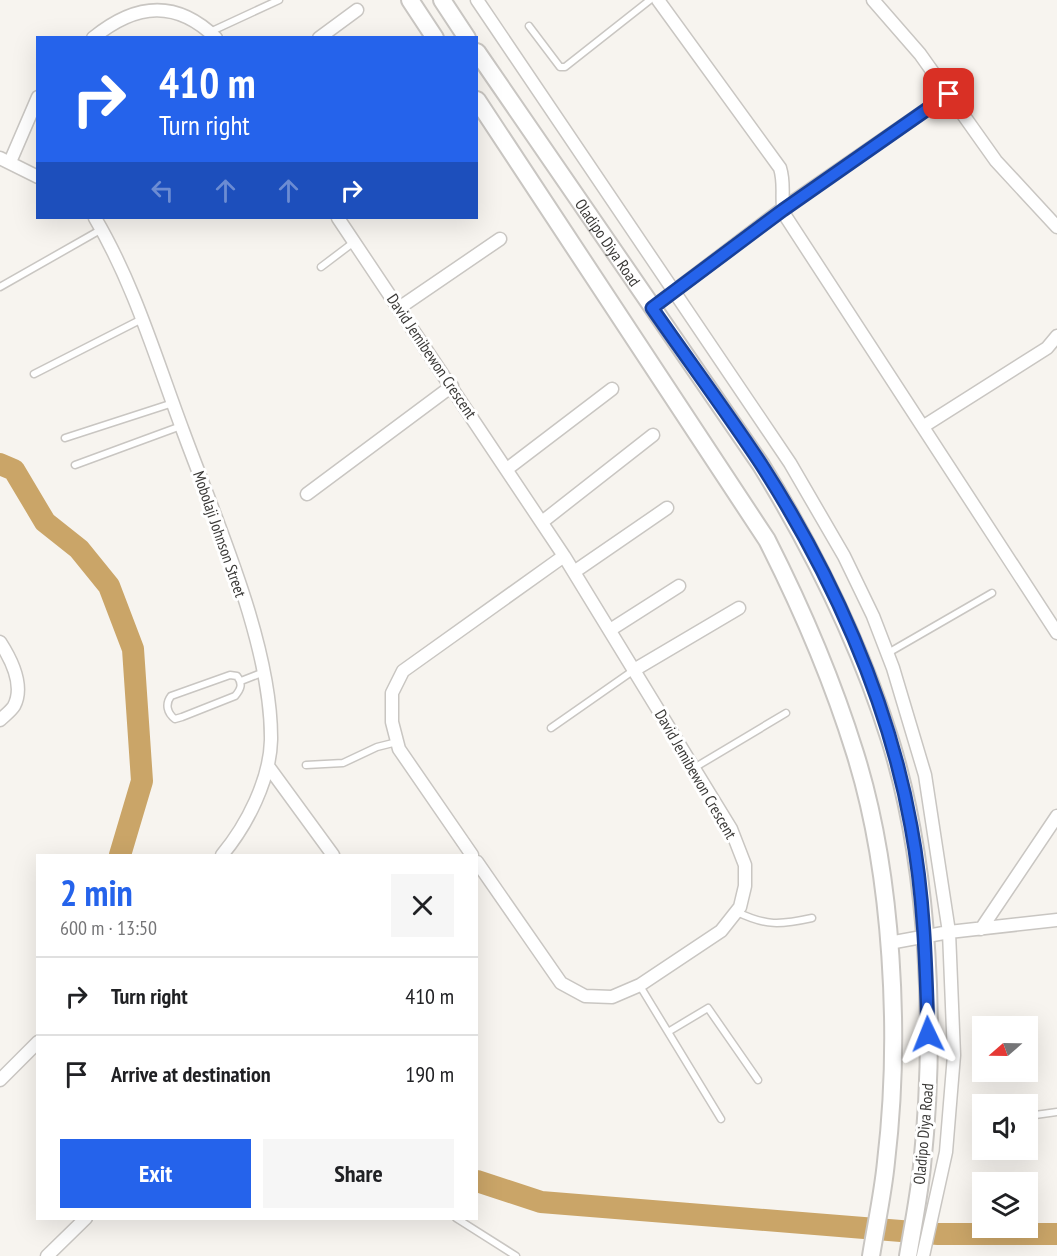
<!DOCTYPE html>
<meta charset="utf-8">
<style>
body{margin:0;font-family:"PT Sans Narrow",sans-serif;background:#f6f6f6;color:#202124;height:100vh;display:flex;flex-direction:column;font-size:22px;white-space:nowrap}
*{box-sizing:border-box;margin:0}
p{font-size:20px;color:#757577}
.icon{flex:none;width:33px;height:33px;fill:none;stroke:currentColor;stroke-width:2;stroke-linecap:round;stroke-linejoin:round}
.map{position:relative;flex:1;overflow:hidden}
.details{position:absolute;left:36px;top:854px;width:442px;height:366px;display:flex;flex-direction:column;background:#fff;border-radius:0px;box-shadow:0 6px 24px #0002}
.details>*{flex:none}
.banner{position:absolute;left:36px;top:36px;width:442px;height:183px;border-radius:0px;box-shadow:0 6px 24px #0002;background:#2563eb;color:#fff;overflow:hidden}
.needle{width:39px;rotate:250deg}
.controls{position:absolute;left:972px;top:1016px;display:grid;gap:12px}
.controls a{display:grid;place-items:center;width:66px;height:66px;border-radius:0px;background:#fff;box-shadow:0 6px 24px #0002;font-size:30px}
.pin{position:absolute;display:grid;place-items:center;width:51px;height:51px;color:#fff;margin:-26px;border-radius:12px;box-shadow:0 3px 9px #0006}
.me{position:absolute;width:66px;margin:-33px;rotate:358deg;stroke-linejoin:round;filter:drop-shadow(0 0 4px #0008)}
.turn{display:flex;align-items:center;gap:21px;height:126px;padding:0 24px;font-size:27px}
.turn .icon{width:78px;height:78px;stroke-width:2.5}
.turn b{display:block;font-size:42px;line-height:51px}
.lanes{display:flex;align-items:center;height:57px;padding:0 24px;background:#0003;justify-content:center;gap:30px;direction:ltr}
.lanes .off{opacity:.35}
.round{display:grid;place-items:center;flex:none;width:63px;height:63px;border-radius:0px;background:#f6f6f6}
.head{display:flex;align-items:center;justify-content:space-between;height:102px;padding:0 24px}
h1{font-size:36px;font-weight:700;line-height:45px;color:#2563eb}
.primary-button{display:flex;gap:12px;margin-top:auto;padding:12px 24px}
.primary-button a{flex:1;height:69px;border-radius:0px;background:#2563eb;color:#fff;font-size:24px;font-weight:700;line-height:69px;text-align:center}
.primary-button a+a{background:#f6f6f6;color:#202124}
ul{padding:0;list-style:none}
li{display:flex;align-items:center;gap:18px;height:78px;padding:0 24px;border-top:2px solid #e0e0e0}
li div{flex:1}
li b{display:block;font-size:22px}
li em{font-style:normal}
.map>svg:first-child{display:block}
.lines{fill:none;stroke-linecap:round;stroke-linejoin:round}
.river{stroke:#caa568;stroke-width:22}
.lane-casing{stroke:#c9c6c2;stroke-width:9}
.street-casing{stroke:#c9c6c2;stroke-width:15}
.secondary-casing{stroke:#c9c6c2;stroke-width:20}
.lane{stroke:#fff;stroke-width:6}
.street{stroke:#fff;stroke-width:12}
.secondary{stroke:#fff;stroke-width:16}
.route-casing{stroke:#184099;stroke-width:15}
.route{stroke:#2563eb;stroke-width:10}
.labels{text-anchor:middle;stroke-width:6;stroke-linejoin:round;paint-order:stroke}
.street-label{font-size:16px;fill:#3a3937;stroke:#fff}
</style>
<div class="map">
<svg width="1057" height="1256" viewBox="0 0 1057 1256">
<rect width="100%" height="100%" fill="#f7f4ef"/>
<g class="lines">
<path class="river" d="M0 464 14 470 45 522 79 549 109 586 133 649 142 781 120 855
M477 1181 541 1202 938 1234H1057"/>
<defs>
<path id="lane" d="M529 26 560 67H565L650 0
M212 31 279 0
M321 267 354 242
M0 287 102 229
M34 374 142 319
M65 438 173 403
M75 465 181 426
M888 653 992 593
M230 675 237 676C243 684 241 689 235 696L182 717 175 719C167 713 165 704 171 696Z
M241 681 264 672
M551 728 634 670
M306 765 343 763 377 747 397 742
M694 768 786 713
M737 912C766 926 780 925 812 918
M640 986 721 1119
M668 1032 708 1008 758 1080
M1028 1116 1057 1112
M456 1218 516 1256"/>
<path id="street" d="M477 0 790 463 844 556 873 616 893 668 925 775 949 932 954 1055 946 1152 923 1256
M658 0 780 168C786 187 779 202 786 217L1057 633
M873 0 920 54 996 161 1057 227
M93 38C137 2 177 0 216 38
M319 38 357 10
M0 158 38 177
M10 162 38 97
M95 218C134 284 156 359 183 431 216 521 272 645 271 740 270 780 247 825 222 855
M338 218 564 556 731 829 745 865V886L740 907 721 931 640 985 612 997 585 996 561 983 477 862
M399 308 500 239
M652 308 782 209 949 94
M924 426 1047 348 1057 336
M507 469 612 389
M307 494 452 386
M542 522 653 435
M574 572 667 508
M610 630 679 586
M0 642C11 659 25 685 14 706 11 711 4 716 0 720
M634 670 739 608
M268 766 333 855
M472 855 399 749 392 722V693L403 671 564 556
M981 929 1057 816
M889 943 949 932 1057 920
M0 1080 38 1042
M47 1256 86 1218"/>
<g id="secondary">
<path d="M410 0 435 38"/>
<path d="M442 0 467 38"/>
<path id="s1" d="M477 52 761 465C815 553 860 644 891 743 930 871 936 1034 922 1166 919 1196 913 1226 908 1256"/>
<path d="M477 100 767 540C802 609 832 679 855 753 893 874 901 1037 886 1162 883 1193 876 1225 871 1256"/>
</g>
</defs>
<use href="#lane" class="lane-casing"/>
<use href="#street" class="street-casing"/>
<use href="#secondary" class="secondary-casing"/>
<use href="#lane" class="lane"/>
<use href="#street" class="street"/>
<use href="#secondary" class="secondary"/>
</g>
<g class="lines">
<defs>
<path id="route" d="M928 1034C926 964 924 895 911 826 888 698 831 573 761 464 726 411 688 360 652 308L783 210 949 94"/>
</defs>
<use href="#route" class="route-casing"/>
<use href="#route" class="route"/>
</g>
<g class="labels">
<g class="street-label">
<text dy="6" stroke="none"><textPath href="#s1" startOffset="231">Oladipo Diya Road</textPath></text>
<text transform="translate(432 356) rotate(56)" y="6">David Jemibewon Crescent</text>
<text transform="translate(220 534) rotate(71)" y="6">Mobolaji Johnson Street</text>
<text transform="translate(696 774) rotate(60)" y="6">David Jemibewon Crescent</text>
<text transform="translate(923 1134) rotate(-85)" y="6">Oladipo Diya Road</text>
</g>
</g>
</svg>
<div class="controls">
<a><svg class="needle" viewBox="-14 -14 28 28"><path d="M0-13l5 13h-10z" fill="#e53935"/><path d="M0 13l5-13h-10z" fill="#757577"/></svg></a>
<a><svg class="icon" aria-label="sound" viewBox="0 0 24 24"><path d="M4 9h4l5-4v14l-5-4H4zM17 9q2 3 0 6"/></svg></a>
<a><svg class="icon" aria-label="layers" viewBox="0 0 24 24"><path d="M12 4l9 5-9 5-9-5zM3 14l9 5 9-5"/></svg></a>
</div>
<div class="pin" style="left:949px;top:94px;background:#d93025"><svg class="icon" aria-label="arrive" viewBox="0 0 24 24"><path d="M6 21V4h12l-3 4 3 4H6"/></svg></div>
<svg class="me" style="left:928px;top:1034px" viewBox="-20 -20 40 40"><path d="M0-17L14 15 0 8-14 15z" fill="#2563eb" stroke="#fff" stroke-width="4"/></svg>
<div class="banner">
<div class="turn"><svg class="icon" aria-label="right" viewBox="0 0 24 24"><path d="M7 20v-9h11M14 6l5 5-5 5"/></svg><div><b>410 m</b>Turn right</div></div>
<div class="lanes"><svg class="icon off" aria-label="left" viewBox="0 0 24 24"><path d="M17 20v-9H6M10 6l-5 5 5 5"/></svg><svg class="icon off" aria-label="ahead" viewBox="0 0 24 24"><path d="M12 20V5M6 11l6-6 6 6"/></svg><svg class="icon off" aria-label="ahead" viewBox="0 0 24 24"><path d="M12 20V5M6 11l6-6 6 6"/></svg><svg class="icon" aria-label="right" viewBox="0 0 24 24"><path d="M7 20v-9h11M14 6l5 5-5 5"/></svg></div>
</div>
<section class="details">
<div class="head"><div><h1>2 min</h1><p>600 m · 13:50</p></div><a class="round"><svg class="icon" aria-label="close" viewBox="0 0 24 24"><path d="M6 6l12 12M18 6L6 18"/></svg></a></div>
<ul>
<li><svg class="icon" aria-label="right" viewBox="0 0 24 24"><path d="M7 20v-9h11M14 6l5 5-5 5"/></svg><div><b>Turn right</b></div><em>410 m</em></li>
<li><svg class="icon" aria-label="arrive" viewBox="0 0 24 24"><path d="M6 21V4h12l-3 4 3 4H6"/></svg><div><b>Arrive at destination</b></div><em>190 m</em></li>
</ul>
<div class="primary-button"><a>Exit</a><a>Share</a></div>
</section>
</div>
